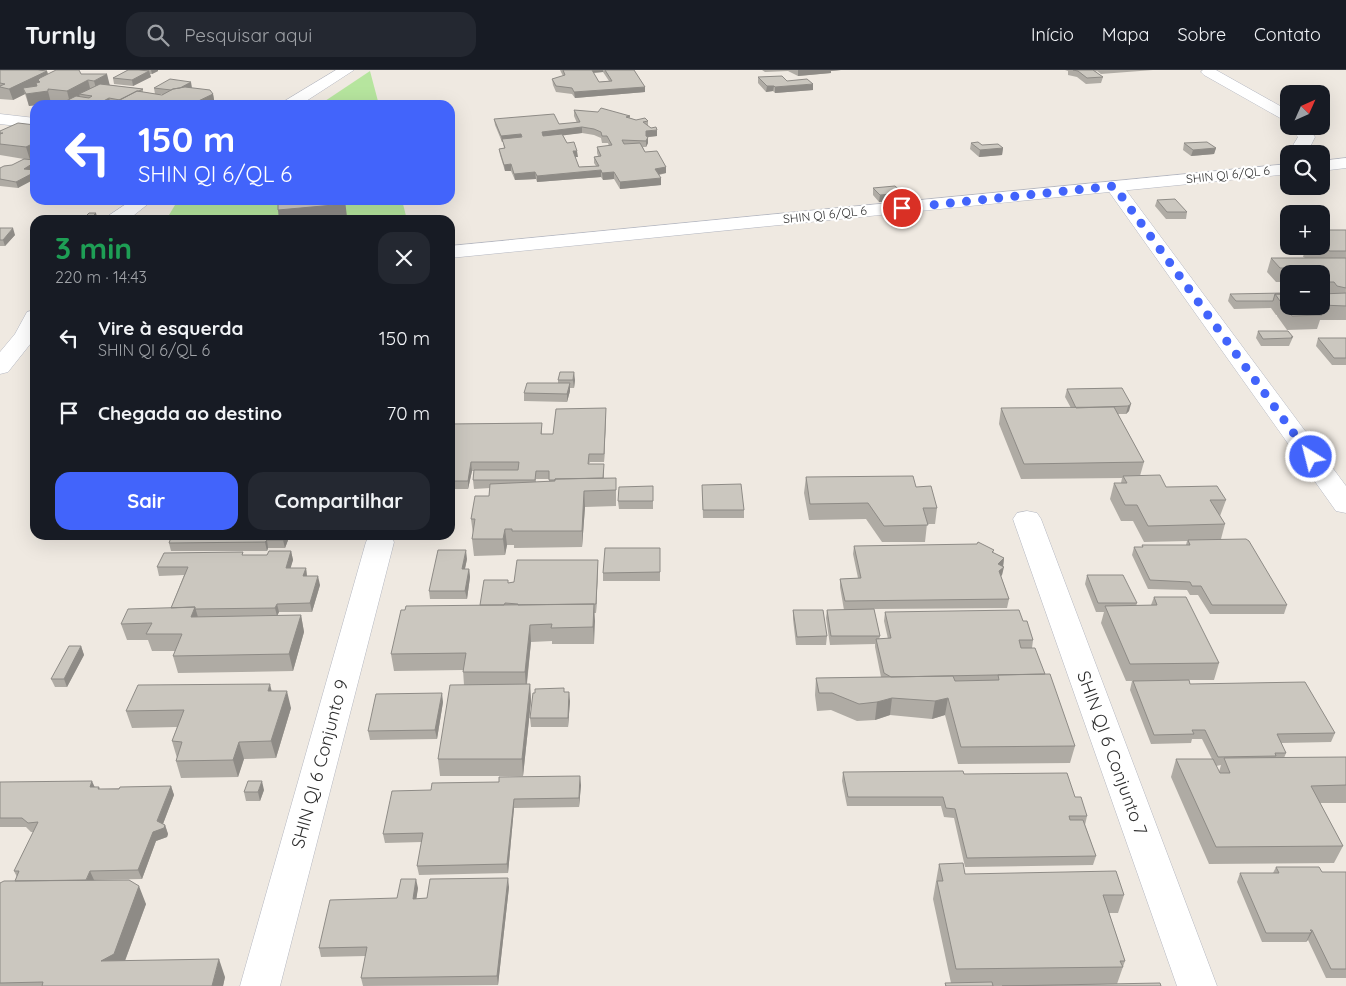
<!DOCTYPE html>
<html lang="pt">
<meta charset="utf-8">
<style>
body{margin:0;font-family:Quicksand,sans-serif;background:#242831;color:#f1f3f6;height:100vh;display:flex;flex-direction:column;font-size:19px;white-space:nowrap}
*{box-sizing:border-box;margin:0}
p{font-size:16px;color:#9ea1a6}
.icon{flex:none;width:28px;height:28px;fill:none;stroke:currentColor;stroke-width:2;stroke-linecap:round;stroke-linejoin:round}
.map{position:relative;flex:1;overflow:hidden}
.sheet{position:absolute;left:30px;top:145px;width:425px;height:325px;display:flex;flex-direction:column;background:#171b24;border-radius:15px;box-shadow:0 5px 20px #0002}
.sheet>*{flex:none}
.top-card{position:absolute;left:30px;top:30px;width:425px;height:105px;border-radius:15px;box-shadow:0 5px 20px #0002;background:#4264fb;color:#fff;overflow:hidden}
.needle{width:32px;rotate:45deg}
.tools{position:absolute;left:1280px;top:15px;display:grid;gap:10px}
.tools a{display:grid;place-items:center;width:50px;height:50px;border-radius:10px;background:#171b24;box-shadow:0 5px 20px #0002;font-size:25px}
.pin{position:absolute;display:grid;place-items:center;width:42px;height:42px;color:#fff;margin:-21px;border:2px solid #fff;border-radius:50%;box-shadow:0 1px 5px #0007}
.me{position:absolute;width:55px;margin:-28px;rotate:324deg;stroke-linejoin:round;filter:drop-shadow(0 0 4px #0008)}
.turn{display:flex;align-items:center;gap:18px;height:105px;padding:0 25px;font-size:22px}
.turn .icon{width:65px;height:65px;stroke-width:2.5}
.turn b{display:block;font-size:35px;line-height:42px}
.round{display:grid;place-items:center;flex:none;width:52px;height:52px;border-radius:15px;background:#242831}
.headline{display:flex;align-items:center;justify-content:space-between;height:85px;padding:0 25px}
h1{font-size:30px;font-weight:700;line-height:38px;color:#1e9e55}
.action{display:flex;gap:10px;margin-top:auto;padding:10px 25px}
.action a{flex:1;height:58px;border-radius:15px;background:#4264fb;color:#fff;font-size:20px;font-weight:700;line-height:58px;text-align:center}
.action a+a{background:#242831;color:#f1f3f6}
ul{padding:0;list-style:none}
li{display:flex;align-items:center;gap:15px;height:75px;padding:0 25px}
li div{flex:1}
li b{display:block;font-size:19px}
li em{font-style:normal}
header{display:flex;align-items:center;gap:30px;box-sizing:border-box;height:70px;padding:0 25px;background:#171b24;border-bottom:1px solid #363941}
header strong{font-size:24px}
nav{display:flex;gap:28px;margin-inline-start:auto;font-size:18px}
.search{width:350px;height:45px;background:#242831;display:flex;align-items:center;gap:12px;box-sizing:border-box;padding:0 18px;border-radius:15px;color:#9ea1a6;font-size:19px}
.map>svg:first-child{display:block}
.green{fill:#b6e59e}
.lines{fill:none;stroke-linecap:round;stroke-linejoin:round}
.street-casing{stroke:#b4b7c1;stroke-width:1}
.secondary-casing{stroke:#b4b7c1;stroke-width:1}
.street{fill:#fff;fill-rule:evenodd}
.secondary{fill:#fff;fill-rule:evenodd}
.wall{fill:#afaba4;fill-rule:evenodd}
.shaded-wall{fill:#8e8b86}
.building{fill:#cbc7bf;stroke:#8e8b86;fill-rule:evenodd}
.route{stroke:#4264fb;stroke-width:9;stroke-dasharray:0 16.2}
.labels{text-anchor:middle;stroke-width:4.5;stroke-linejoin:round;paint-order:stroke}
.far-street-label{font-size:12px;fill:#2e2e2e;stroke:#fff}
.near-street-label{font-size:18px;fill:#2e2e2e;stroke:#fff}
</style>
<header>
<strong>Turnly</strong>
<div class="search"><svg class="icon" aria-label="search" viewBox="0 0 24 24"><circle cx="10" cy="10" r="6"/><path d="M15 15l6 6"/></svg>Pesquisar aqui</div>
<nav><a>Início</a><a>Mapa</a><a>Sobre</a><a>Contato</a></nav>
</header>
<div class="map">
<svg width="1346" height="916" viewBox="0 0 1346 916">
<rect width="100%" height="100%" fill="#efe9e1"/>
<path class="green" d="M370 1 379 35H319Z
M178 130H402L407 150H166Z"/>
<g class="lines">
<defs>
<path id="street" d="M1203 0H1216L1289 41V53L1204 5 1201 2Z
M0 44 35 48V58L0 54Z
M1290 56H1307L1315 67 1310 77 1311 84H1293L1292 77 1298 67Z
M1114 111 1120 112 1346 416V443L1336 441 1105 116 1108 112Z
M1027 441 1037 443 1041 449 1217 916H1177L1013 449 1017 443Z
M386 465 390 466 394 472 280 916H240L366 472 370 466Z"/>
<path id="secondary" d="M336 0H354L300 35H281L283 32Z
M1346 88V98L1321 101V91Z
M1289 94V104L450 188V176Z
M132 130H153L128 150H105L108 146Z
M35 240V268L8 302 0 304V282L15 264 27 242Z"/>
</defs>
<use href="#street" class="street-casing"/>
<use href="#secondary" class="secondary-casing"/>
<use href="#street" class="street"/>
<use href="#secondary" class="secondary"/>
</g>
<path class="wall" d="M0 0H42L47 1 48 5 81 4 110 15 143 19V22L162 25V24H155L154 18H192L213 24 215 35H113L111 34 109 35H61L60 34 64 32 51 31V33L29 36 25 24 13 30 0 29Z
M128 0H158V1L152 4H150L151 7 133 16 114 14 113 8Z
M560 0H634L645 17V22L575 28 572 24 556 22 553 15 552 9 563 6ZM603 2 609 11 599 12 593 3Z
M762 0H841L831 1V3L798 6 788 1 765 2Z
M1065 0H1153L1101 4 1097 1 1095 2 1103 7 1101 13 1086 14 1077 7 1068 5V1Z
M758 7 787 11 813 20 775 23 773 21 766 22 758 13Z
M574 40 630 46V48L636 50 648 51V56L657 66 648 67V73L646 77H643L645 82 666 97V103L659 105 661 115 620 119 614 109 603 110 601 107 537 112 536 109 515 110 511 101H505L500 85 499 79 504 78 503 72H502L495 55 494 49 559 54 577 53 574 46ZM582 63 594 65 601 68 602 73H608L609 76 597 77V83L598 86 594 87V93L596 96 579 97 575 87H578L567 73 563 65Z
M35 55V88H34L30 90 0 85V61Z
M971 73 982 75 1003 78 1002 85 979 87 970 79Z
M1184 73 1216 78 1214 84 1191 86 1183 80Z
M35 90V100L18 118 0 116V98Z
M873 118 903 123V130L879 132 873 125Z
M1157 130 1187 142 1186 149H1166L1155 136Z
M0 158 15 165 5 176H0Z
M1326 160H1346V250H1320L1317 259 1287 260 1277 246V245H1276L1271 238 1234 239 1228 231 1230 224H1286L1289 236H1321V204H1289V212H1276L1267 202 1271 188H1305L1303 187 1305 180 1297 178 1298 176H1321Z
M1258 261 1293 267 1289 276H1261L1256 268Z
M1318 268H1346V295H1332L1316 276Z
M558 310H575L574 318H570V321L567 332 524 331V323L558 313Z
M1122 318 1129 341 1126 344H1118L1144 392 1140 406 1166 417 1226 430 1220 446 1225 454 1221 469 1287 535 1284 544H1210L1198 525H1190L1187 520 1148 519 1132 485 1134 477H1142V475H1186L1187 471 1144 472 1133 451H1121L1110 429 1114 413H1121L1122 408 1021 409 999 354 1001 338H1071L1065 327 1067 319Z
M606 346 604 392H590L589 394 604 402V408H616V436L585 437 582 477 514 478V475H507L505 485 474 486 472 469 473 464 471 449 489 426 490 418 474 419 473 410 474 401H472L468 419H450V354L542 353V364H553ZM536 409H549V411L536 412Z
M806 407 916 417 937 438 935 454H927L925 472H882L866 449 809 450 804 423Z
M702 415 744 440V448H703Z
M653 416V439H619L618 431Z
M290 465 285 478H268L267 481H171L169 473Z
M854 476 994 480 993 483 1004 488 1002 505 1001 506 1009 529 1007 538 874 539 880 566 879 569H888L884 551 885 542 1023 551 1033 570 1032 578 1044 605 1075 676 1070 693 958 694 945 645 932 649 890 645 875 650 857 651 831 640 817 641 815 625 816 608 881 607 875 577V574L830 575 826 548 827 540H844L840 517V509L858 508 853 484Z
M660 478V511H603V503Z
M291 481 293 490 290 498H306L307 506 320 515 312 542H279L277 546 301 545 304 562 293 601 178 603 173 586 175 581H152L148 570H127L121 554 171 538 184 505 159 506 157 497 244 485H267Z
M467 489 465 499H469L470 507 467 529H430L429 521Z
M598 490V498L596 543H594V574H552V571L531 572 527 614H530L531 631 523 706H440L438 689 464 615 463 600 394 601 391 584 405 540 480 535 508 513 514 512Z
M1087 505 1137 533 1136 536 1151 535 1154 527 1219 593 1214 610H1189L1190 614 1335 663 1331 672 1281 673 1286 683 1284 688 1346 687V733H1320L1343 776 1334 793 1209 794 1171 707 1176 689H1212L1202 669H1192L1191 673 1151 674 1130 620 1132 611H1126L1101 553 1104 542H1096L1085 514ZM1221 695 1219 702 1216 696Z
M793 540 827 566 826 575H796L793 549Z
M81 576 84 585 67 617H55L51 609Z
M564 618V622L570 631 568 657H531L530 648Z
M272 621 291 638 276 688 244 689 238 707 181 708 176 691 177 688 172 671 177 657 132 658 126 641Z
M443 632 437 669 370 670 368 661Z
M843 702 964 704 1075 727 1087 746 1085 755 1096 786 1093 795 965 797 954 748 944 747 941 736H847L842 711Z
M0 712 99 717 100 719 171 716 174 725 163 754 165 755 168 764 167 767 156 771 142 809 94 810 146 834 125 891 225 907 223 916H0V813L15 811 17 807 14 801 34 762H31L26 757H0Z
M581 715 579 737 514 738 508 803 419 805 417 796 422 772 385 773 383 764 431 720Z
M264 720 260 731H246L244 722Z
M939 794 965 804 1124 825 1118 843H1109L1125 891 1117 914 1161 916H945V913H951L933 829Z
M1276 797 1322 802H1346V908H1326L1308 870 1306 872H1262L1237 812 1240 803H1273Z
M509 817 498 915 363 916 361 908 366 886 321 887 319 878 397 828 418 818 416 829 427 828Z"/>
<path class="shaded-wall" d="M37 0H42L43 3 47 1 50 12 38 18H23L25 24 13 30 9 19Z
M151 0H158V1L152 4Z
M590 0H603V2L590 3Z
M798 0H841L831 1V3L798 6Z
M149 1 151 7 133 16 132 10Z
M107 4 110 16 97 22 94 11Z
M88 10 91 22 79 24 80 27 70 33 67 21Z
M191 12 192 18 175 20Z
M813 14V20L775 23V17Z
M767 16H774L773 21 766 22Z
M645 17V22L575 28 574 22Z
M48 21 51 33 29 36 26 24Z
M213 24 215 35H190Z
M109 28 111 34 109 35H96Z
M582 57V63L543 68 542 62Z
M657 60V66L648 67V73L646 77V61Z
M521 64V70L502 69 503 72H502L501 66Z
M30 75 34 88 30 90 26 77Z
M1003 78 1002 85 979 87 980 80Z
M1216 78 1214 84 1191 86 1193 80Z
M573 81H577L578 87H573Z
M35 92V100L26 105 24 99Z
M511 94V101H505L504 95Z
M666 97V103L655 105V99Z
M601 100V107L537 112V106Z
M35 102V109L18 118 16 112Z
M535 102 536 109 515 110 514 104Z
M614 102V109L603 110 602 103Z
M661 108V115L620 119V112Z
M903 123V130L879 132 880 125Z
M345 130 347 147 318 150H279L278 140Z
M96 143 98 150H90V149Z
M13 158 15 165 5 176 3 170Z
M574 302 575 310 574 318 573 310Z
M570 313V321L567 332V324Z
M1131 334 1129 341 1126 344 1128 336Z
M606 338V346L604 392V384Z
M471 392 472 401 468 419V411Z
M584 421 585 437 582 477V461Z
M505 459 507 475 505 485 503 469Z
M285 465H290L285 478 283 470Z
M267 470 268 478 267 481 265 472Z
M466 480 467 489 463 507 462 499Z
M291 481 293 490 288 507 286 498Z
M1004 488 1003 497 998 494Z
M598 490V498L596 543V534Z
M1004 497 1002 505 997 509 999 501Z
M306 498 307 507 303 506Z
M469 499 470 507 467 529 465 521Z
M318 506 320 515 312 542 310 533Z
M277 534 279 542 277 546 275 538Z
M594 534 595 551 594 574 593 557Z
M195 537 200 554 191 547Z
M301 545 304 562 293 601 289 584Z
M530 555 531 572 526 619 525 602Z
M81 576 84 585 67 617 64 609Z
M270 614 274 631 268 621Z
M530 614 531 631 523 706 522 689Z
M287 621 291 638 276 688 271 671Z
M569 622 570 631 568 657V648Z
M442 623 443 632 437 669 435 660Z
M892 628 890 645 875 650 877 632Z
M948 628 945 645 932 649 935 631Z
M239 672 244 689 238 707 233 690Z
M580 706 581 715 579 737V728Z
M92 711 96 720 90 717Z
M262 711 264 720 260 731 258 722Z
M171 716 174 725 161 759 165 755 168 764 167 767 156 771 142 809 138 800Z
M514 729V738L508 803 507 794Z
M90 801 94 810 89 823 85 814Z
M508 808 509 817 498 915 497 906Z
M416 809 418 818 415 838 413 829Z
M139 816 146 834 121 901 101 891Z
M1312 862 1307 871 1306 872 1310 863Z
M219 889 225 907 223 916H212Z"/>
<path class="building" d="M0 0H38L47 1 9 19 0 17V16L5 14 0 13Z
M56 0H79L81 4H107L94 11 88 10 67 21 48 19V21L26 24 23 18 37 16 36 13 40 12 38 10 40 8Z
M128 0H139L149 1 132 10 113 8Z
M563 0H592L599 12 612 11 605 0H634L645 17 574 22 572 18 556 16 552 9 565 5Z
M1073 0H1093L1103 7 1087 8 1078 1Z
M782 6 787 11 807 9 813 14 775 17 774 16H767L758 7Z
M170 9 191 12 180 18 173 19 171 20 154 18Z
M100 14 143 19 139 21H137L120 30 109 28 96 35H69L60 34 76 26 89 28 92 26 79 24Z
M185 17 210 20 213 24 190 35H126L113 33 137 21 162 25 173 19Z
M601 38 630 46 626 47 636 50 645 48 648 51 643 52 651 58 656 57 657 60 646 61V66L648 67 646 71 622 70 624 74 640 73 645 82 657 81 666 97 655 99 661 108 620 112 614 102 602 103 601 100 537 106 535 102 514 104 511 94 504 95 499 79 505 78 502 69 522 67 521 64 501 66 494 49 554 44 559 54 580 52 574 40 598 42ZM582 57 594 59 601 62 602 66H607L612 75 597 77 601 86 594 87 599 96 579 97 573 81H577L574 72 567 73 562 64 543 66 542 62Z
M18 53 35 55V76L30 75 26 77 0 74V64L3 63H0V61Z
M978 72 982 75 998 74 1003 78 980 80 971 73Z
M1207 72 1216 78 1193 80 1184 73Z
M24 89 35 90V92L24 99 35 100V102L16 112 0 109V98L4 96 12 95Z
M895 116 903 123 880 125 873 118Z
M1175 129 1187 142H1167L1157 130Z
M278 130H344L345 134 278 140Z
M89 143H96L90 149 84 148Z
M0 158H13L3 170H0Z
M1321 158 1326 160H1346V181H1330L1315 176H1321Z
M1271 188H1346V218L1337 216 1334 212H1328L1321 205V204H1319L1313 198H1280Z
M1285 223 1286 224H1275L1273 231H1236L1230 224Z
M1346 223V236L1321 235V224Z
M1275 224H1289V231H1280Z
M1289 231V236H1314L1322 245 1292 246 1281 232Z
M1258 261H1288L1293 267H1291L1292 268 1263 269Z
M1318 268H1346V288H1334Z
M560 302H574L573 310H558Z
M527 313H570L567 324 524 323Z
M1122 318 1131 334 1128 336 1076 338 1067 319Z
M1114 337 1144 392 1024 394 1001 338Z
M606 338 604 384H589L588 394H604L603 408 555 409V410H549V401H536L535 410H473L474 400H518L519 392H471L468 411H450V354L542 353 541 364H553L556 339Z
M1160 405 1166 417 1217 416 1226 430H1210L1225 454 1148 456 1137 435H1125L1114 413H1127L1123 406Z
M913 406 916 417 931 416 937 438H923L928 455 884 456 868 433 810 434 806 407Z
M616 408V420L584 421 582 461H512V459H505L503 469H472L475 449H471L475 426H489L490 414 555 411V409Z
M741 414 744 440H703L702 415Z
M653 416V431H618L619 417Z
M172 465H285L283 470H267L265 472 169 473Z
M1246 469 1249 471 1287 535H1212L1201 516H1192L1190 512 1150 510 1134 477H1143L1142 475H1190L1188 470Z
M978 472 994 480 992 482 1004 488 998 494 1004 497 999 501 1009 529 845 531 840 509 861 508 854 476 977 474Z
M605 478H660V502L603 503Z
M438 480H466L462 499H469L465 521H429Z
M269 481H291L286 498H306L303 506H318L310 533 277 534 275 538 195 539V537L171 538 188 497H157L164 483 243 482 242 485H267Z
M517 490H598L596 534 518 535V534L505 533 504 535H480L484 510H508V513L514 512Z
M1087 505H1123L1137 533H1098Z
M1154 527H1186L1219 593 1130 594 1105 536 1157 535Z
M594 534 593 557 551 558 552 554 530 555 525 602H463L466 583 391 584 401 540H405L406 536Z
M195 537 191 547 301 545 289 584 173 586 182 564H146L152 553 121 554 128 539Z
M874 539 880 566H831L827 540Z
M793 540H823L827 566 797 567Z
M1019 540 1023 551H1027L1033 570H1019L1021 578H1035L1045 604 891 607 884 603 876 569 891 568 885 542Z
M69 576H81L64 609H51Z
M1050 604 1075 676 961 677 948 628 935 631 892 628 877 632 859 634 832 623H819L816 608 953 606 955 611 999 610 998 605Z
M1189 610 1190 614 1305 612 1335 663 1277 664 1286 683H1275L1276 686 1218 687 1205 660H1192L1194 664 1154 665 1133 611Z
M270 614 268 621H287L271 671 239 672 233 690 176 691 182 672 172 671 184 640 126 641 138 615Z
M530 614 522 689H438L450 615Z
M564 618V622H569L568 648H530L533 623H535V619Z
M442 623 435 660 368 661 376 624Z
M1346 687V715L1311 716 1343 776 1216 777 1176 689H1213L1220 703H1230L1224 688Z
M963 701 964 704 1067 703 1075 727H1081L1087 746H1069L1070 750H1083L1096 786 967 788 955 739 946 738 943 727H848L843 702Z
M580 706 579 728 514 729 507 794 417 796 423 763 383 764 392 721 431 720 432 713 499 712V707Z
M92 711 90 717H99L98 719H119L120 717 171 716 157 751 165 755 164 758 153 762 138 800 90 801 86 810 15 811 19 801H14L38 752 28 753 22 748H0V712Z
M248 711H262L258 722H244Z
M963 793 965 804 1116 801 1124 825H1103L1125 891H1120L1123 897 956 899 937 811H943L939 794Z
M1276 797H1319L1322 802H1346V899H1331L1312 860H1310L1312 862 1310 863H1266L1240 803H1279Z
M508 808 497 906 361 908 367 877 319 878 330 830 397 828 401 809H416L413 829 427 828 430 809Z
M129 810 139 816 114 884 101 891 219 889 212 916H42L43 912 0 913V813L4 811Z
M992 912 993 916H946L945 913Z
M1160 913 1161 916H1002Z"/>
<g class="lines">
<path class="route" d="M902 138 1114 116 1311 387"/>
</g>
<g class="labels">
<g class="far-street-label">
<text transform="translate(1228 105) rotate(-6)" y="4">SHIN QI 6/QL 6</text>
<text transform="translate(825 145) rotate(-6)" y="4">SHIN QI 6/QL 6</text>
</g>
<g class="near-street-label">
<text transform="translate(1112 683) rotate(70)" y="6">SHIN QI 6 Conjunto 7</text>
<text transform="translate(320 694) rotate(-75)" y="6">SHIN QI 6 Conjunto 9</text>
</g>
</g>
</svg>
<div class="tools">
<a><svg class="needle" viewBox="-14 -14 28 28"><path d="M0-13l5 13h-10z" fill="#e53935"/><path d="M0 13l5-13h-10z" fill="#9ea1a6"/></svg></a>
<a><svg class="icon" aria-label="search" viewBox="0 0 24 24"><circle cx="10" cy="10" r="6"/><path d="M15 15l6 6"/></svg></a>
<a>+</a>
<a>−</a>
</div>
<div class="pin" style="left:902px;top:138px;background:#d93025"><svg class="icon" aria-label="arrive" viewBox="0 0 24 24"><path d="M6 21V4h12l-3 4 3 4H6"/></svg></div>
<svg class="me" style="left:1311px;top:387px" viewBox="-20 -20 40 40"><circle r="17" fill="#4264fb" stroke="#fff" stroke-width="3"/><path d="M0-11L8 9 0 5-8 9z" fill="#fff"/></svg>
<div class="top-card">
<div class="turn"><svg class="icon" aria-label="left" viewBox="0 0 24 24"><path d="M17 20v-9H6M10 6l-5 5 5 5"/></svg><div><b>150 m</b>SHIN QI 6/QL 6</div></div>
</div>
<section class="sheet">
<div class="headline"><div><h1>3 min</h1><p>220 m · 14:43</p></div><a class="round"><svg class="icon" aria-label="close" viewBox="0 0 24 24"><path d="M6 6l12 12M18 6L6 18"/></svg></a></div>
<ul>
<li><svg class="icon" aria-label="left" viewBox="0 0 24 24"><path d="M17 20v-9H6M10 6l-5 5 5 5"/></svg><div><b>Vire à esquerda</b><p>SHIN QI 6/QL 6</p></div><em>150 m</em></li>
<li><svg class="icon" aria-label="arrive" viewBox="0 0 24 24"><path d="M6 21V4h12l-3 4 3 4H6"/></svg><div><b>Chegada ao destino</b></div><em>70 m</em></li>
</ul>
<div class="action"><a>Sair</a><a>Compartilhar</a></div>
</section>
</div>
